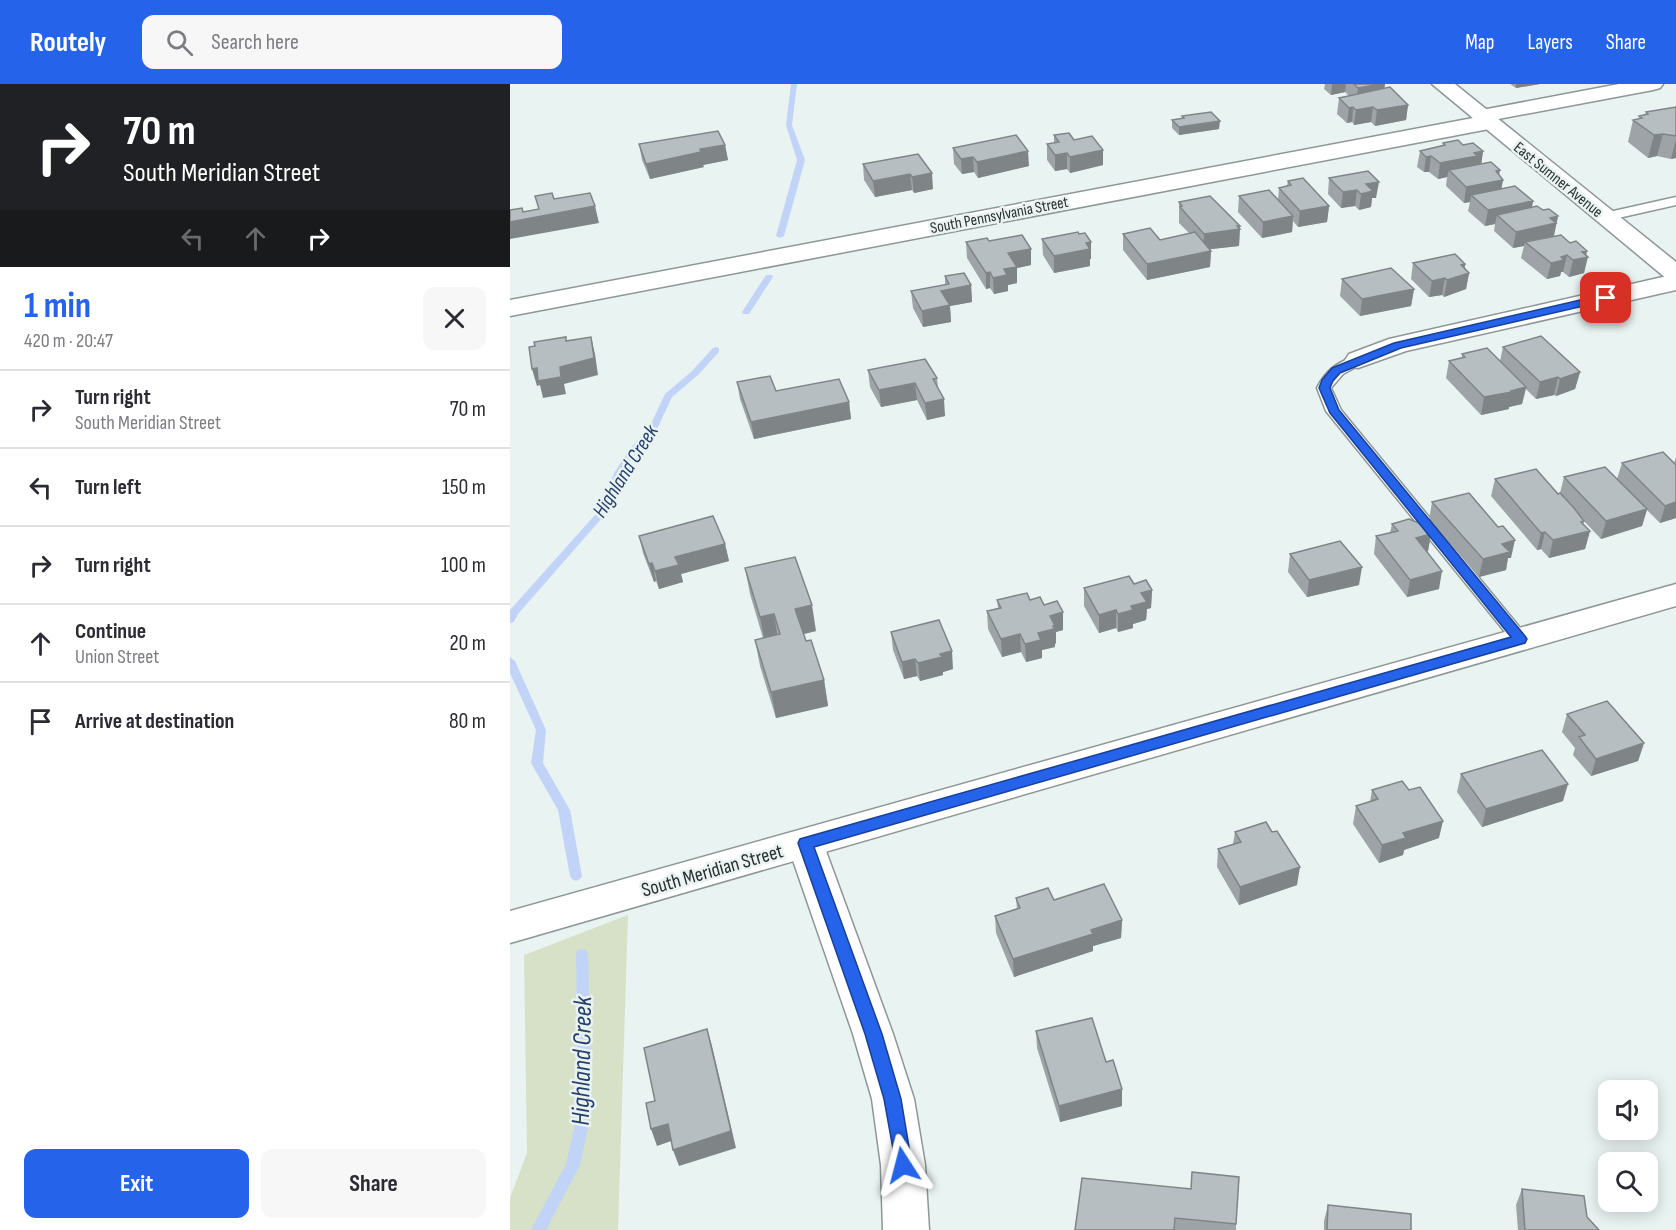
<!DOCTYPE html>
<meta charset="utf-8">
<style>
body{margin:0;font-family:"Sofia Sans Condensed",sans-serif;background:#f7f7f7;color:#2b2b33;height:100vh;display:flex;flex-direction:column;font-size:22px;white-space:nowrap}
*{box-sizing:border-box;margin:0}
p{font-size:20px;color:#7c7c81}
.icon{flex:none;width:33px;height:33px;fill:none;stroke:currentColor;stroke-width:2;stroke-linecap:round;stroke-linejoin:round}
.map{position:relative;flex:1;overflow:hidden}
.panel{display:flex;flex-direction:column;background:#fff;width:510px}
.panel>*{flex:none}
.hud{background:#202124;color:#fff;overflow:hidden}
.buttons{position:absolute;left:1088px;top:996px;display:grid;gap:12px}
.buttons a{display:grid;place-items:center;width:60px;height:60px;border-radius:12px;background:#fff;box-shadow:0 3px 15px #0003;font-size:30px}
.pin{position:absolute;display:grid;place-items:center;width:51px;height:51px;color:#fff;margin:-26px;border-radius:12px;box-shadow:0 3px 9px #0006}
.me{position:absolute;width:66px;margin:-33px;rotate:351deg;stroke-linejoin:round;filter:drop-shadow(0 0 4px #0008)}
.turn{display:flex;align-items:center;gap:21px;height:126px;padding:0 24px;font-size:27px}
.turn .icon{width:78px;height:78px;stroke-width:2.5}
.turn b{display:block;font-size:42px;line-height:51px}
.lanes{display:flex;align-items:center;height:57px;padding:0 24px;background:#0003;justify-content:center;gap:30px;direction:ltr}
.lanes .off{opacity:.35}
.round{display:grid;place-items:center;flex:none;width:63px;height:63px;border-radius:12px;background:#f7f7f7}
.summary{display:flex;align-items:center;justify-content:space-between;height:102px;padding:0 24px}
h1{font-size:36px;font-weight:700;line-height:45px;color:#2563eb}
.button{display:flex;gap:12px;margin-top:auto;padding:12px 24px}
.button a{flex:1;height:69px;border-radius:12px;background:#2563eb;color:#fff;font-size:24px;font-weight:700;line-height:69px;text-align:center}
.button a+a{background:#f7f7f7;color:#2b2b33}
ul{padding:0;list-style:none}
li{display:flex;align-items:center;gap:18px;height:78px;padding:0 24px;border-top:2px solid #e1e1e2}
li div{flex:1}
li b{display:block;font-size:22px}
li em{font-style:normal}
header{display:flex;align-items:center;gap:36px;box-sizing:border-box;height:84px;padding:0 30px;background:#2563eb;color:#fff}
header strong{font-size:28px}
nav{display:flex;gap:33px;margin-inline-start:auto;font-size:21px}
.search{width:420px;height:54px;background:#f7f7f7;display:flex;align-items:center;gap:15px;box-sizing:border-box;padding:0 21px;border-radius:12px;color:#7c7c81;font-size:22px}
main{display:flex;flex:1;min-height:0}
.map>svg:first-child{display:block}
.green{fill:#d6e1c8}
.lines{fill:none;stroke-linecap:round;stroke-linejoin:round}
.stream{fill:#c1d4f7;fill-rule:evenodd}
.lane-casing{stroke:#8e9696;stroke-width:3}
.street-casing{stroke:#8e9696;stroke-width:3}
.secondary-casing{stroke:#8e9696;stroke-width:3}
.lane{fill:#fff;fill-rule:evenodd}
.street{fill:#fff;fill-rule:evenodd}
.secondary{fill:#fff;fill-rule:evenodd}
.wall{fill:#9da3a6}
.shaded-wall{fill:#7f8587}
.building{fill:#b6bec1;stroke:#7f8587;stroke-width:1.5}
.route{fill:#2563eb;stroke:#184099;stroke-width:1.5}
.labels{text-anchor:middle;stroke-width:5;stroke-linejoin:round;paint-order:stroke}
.far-street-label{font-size:16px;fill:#2c2f2f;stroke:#e9f3f2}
.street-label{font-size:20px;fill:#2c2f2f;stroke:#e9f3f2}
.water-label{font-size:21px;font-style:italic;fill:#263e6a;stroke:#e9f3f2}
.near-water-label{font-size:26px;font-style:italic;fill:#263e6a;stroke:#e9f3f2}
</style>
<header>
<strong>Routely</strong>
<div class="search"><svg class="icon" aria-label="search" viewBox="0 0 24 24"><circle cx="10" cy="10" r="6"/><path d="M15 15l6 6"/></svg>Search here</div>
<nav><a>Map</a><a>Layers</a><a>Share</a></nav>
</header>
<main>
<section class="panel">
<div class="hud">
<div class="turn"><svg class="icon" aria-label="right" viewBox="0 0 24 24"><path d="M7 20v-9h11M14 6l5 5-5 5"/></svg><div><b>70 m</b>South Meridian Street</div></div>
<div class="lanes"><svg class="icon off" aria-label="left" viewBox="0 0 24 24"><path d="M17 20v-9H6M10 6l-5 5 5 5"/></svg><svg class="icon off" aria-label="ahead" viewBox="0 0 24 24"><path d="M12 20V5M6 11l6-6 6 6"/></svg><svg class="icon" aria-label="right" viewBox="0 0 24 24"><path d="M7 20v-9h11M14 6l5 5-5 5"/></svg></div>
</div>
<div class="summary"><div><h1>1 min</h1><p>420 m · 20:47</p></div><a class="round"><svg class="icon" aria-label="close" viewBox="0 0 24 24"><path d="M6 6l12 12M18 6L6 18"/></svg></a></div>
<ul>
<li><svg class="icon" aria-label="right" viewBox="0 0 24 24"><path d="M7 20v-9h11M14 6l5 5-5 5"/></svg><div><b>Turn right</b><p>South Meridian Street</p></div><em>70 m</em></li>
<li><svg class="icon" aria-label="left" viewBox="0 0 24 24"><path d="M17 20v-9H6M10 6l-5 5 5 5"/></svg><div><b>Turn left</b></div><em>150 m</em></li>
<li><svg class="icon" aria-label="right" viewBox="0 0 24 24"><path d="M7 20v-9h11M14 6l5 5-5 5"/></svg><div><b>Turn right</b></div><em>100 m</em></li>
<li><svg class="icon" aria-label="ahead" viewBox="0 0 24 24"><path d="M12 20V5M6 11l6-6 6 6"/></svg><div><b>Continue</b><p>Union Street</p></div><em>20 m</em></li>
<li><svg class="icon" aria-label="arrive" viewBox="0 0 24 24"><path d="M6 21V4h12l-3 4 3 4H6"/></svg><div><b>Arrive at destination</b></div><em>80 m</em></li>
</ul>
<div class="button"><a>Exit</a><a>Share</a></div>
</section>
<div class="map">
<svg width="1166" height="1146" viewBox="0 0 1166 1146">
<rect width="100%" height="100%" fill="#e9f3f2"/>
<path class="green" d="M118 831 108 1146H0V1114L17 1069 14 871Z"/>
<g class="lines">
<path class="stream" d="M281 0H287L282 41 295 76 274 152 270 154 266 152 287 76 276 41Z
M256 191H262L263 193 239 230H233L232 228Z
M206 263 209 264V268L188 291 162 313 148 343 127 369 114 389 99 426 8 530 4 538 0 539V526L92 423 104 389 120 365 140 342 155 310 182 287 203 264Z
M0 573 5 577 36 646 33 679 60 726 72 792 70 795 66 797 62 795 60 792 48 726 21 679 26 646 0 589Z
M72 865 76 866 78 870 82 1026 70 1081 36 1146H21L56 1080 68 1026 66 870 68 866Z"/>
<defs>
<path id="lane" d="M1166 113V121L1095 137 1089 133 1090 130Z
M848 272 853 273 855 276 853 279 833 290 821 304 831 326 1016 551 1019 555 1016 559H1004L816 327 807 304C815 287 830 276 848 272Z"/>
<path id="street" d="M1109 0H1153L1150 4 1143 6 988 35 990 38 987 43 979 45 0 232V216L963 34 961 32 964 27 972 26Z
M1166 190V206L896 267 848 284 839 282 835 276 839 270 879 255Z
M295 745 308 749 313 759 383 950 404 1015 415 1081 419 1146H373L371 1081 362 1015 343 950 277 759 282 749Z"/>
<path id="secondary" d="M922 0H945L1166 178V197L1157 195Z
M1166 500V522L0 859V827Z"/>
</defs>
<use href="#lane" class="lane-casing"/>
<use href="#street" class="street-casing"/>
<use href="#secondary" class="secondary-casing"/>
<use href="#lane" class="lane"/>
<use href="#street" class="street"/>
<use href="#secondary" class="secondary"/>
</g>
<path class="wall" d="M815 0H875L874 4 898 21 896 36 865 42 861 38 844 41 842 38 837 39 827 30 829 14 839 12 835 8 821 11 814 5Z
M1000 0H1030L1006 4Z
M1166 23V74L1161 75 1147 72 1138 74 1118 58 1123 36 1129 35V32L1135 31 1136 28Z
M672 32 709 45 669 51 662 44V36L672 34Z
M544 51 564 56 593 81 560 89 557 85 545 87 537 76V60L544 59Z
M933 59 953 61 973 67 971 80 989 91 993 96 991 105 1023 117 1022 123 1048 132 1044 152 1076 172 1074 189 1059 193 1053 188H1051L1050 192 1037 195 1011 174 1014 162 1003 164 984 147 985 140 975 142 958 127 960 118 954 119 936 102 937 93 928 95 919 88H914L907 83 910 67 933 62Z
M129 60 215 61 218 76 193 81 194 83 140 95 132 76Z
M443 64 519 82 468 94 464 88 452 90 444 80Z
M408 70 423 105 404 109 402 106 365 113 354 96 353 80Z
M819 94 866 114H862L861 123 849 126 845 122 831 124 818 110Z
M778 97 819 122 817 138 788 143 783 137 782 148 752 154 728 128 729 112 768 116 769 104 777 102Z
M669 118 730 142 729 162 700 165 701 167 700 183 637 196 613 166V150L650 156 679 149 669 139Z
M569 150 581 158V175H580V182L544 189 533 171 532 155Z
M479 157 521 181 507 184V199L498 201V207L484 210 480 204 476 205 457 174 456 158Z
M903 179 955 180V184L959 189 956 205 934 213 932 211 919 213 901 195Z
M435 192 461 201 462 218 440 222 441 238 413 243 403 224 401 207 435 201Z
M832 195 904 205 901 222 850 232 830 212Z
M993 263 1070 288 1065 305 1046 312 1044 311 1026 315 1016 305 1012 320 999 323V325L971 331 936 294 939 277 952 274V270L990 277Z
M358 286 427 294 428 303 435 332 417 336 407 316 371 323 360 303Z
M227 298 266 307 339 318 341 335 244 355 230 315Z
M1166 373V434L1150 439 1137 426 1132 442 1091 455 1073 436V440L1080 447 1075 465 1039 474 1031 465 1027 466 981 412 985 395 1048 410 1050 409 1054 393 1107 395 1112 379H1164Z
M922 418 1001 474H998L996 486 969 493 919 436Z
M882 440 921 450 918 467 917 468 929 505 897 513 864 470 866 452 880 449Z
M129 452 215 460 219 477 171 490 173 498 149 505 146 497 144 498 133 469Z
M780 470 849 501 797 513 778 488Z
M235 484 306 547 293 550 296 557 314 596 318 622 266 634 250 582 245 556 253 554 240 510Z
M624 500 642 506 641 524 637 525 636 536 623 540V544L608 548 606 544 589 549 574 522V504Z
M487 516H520L553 528V546L546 548V559L545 560V563L532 566V574L516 578 511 568 492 573 478 545 477 527 488 524Z
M381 548 443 585 433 588V591L410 597 407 592 394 595 383 566Z
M1057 630 1134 659 1128 677 1081 692 1063 671 1065 664 1052 648Z
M951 690 1053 717 972 743 947 708Z
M862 706 929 754 894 766 893 771 869 779 843 740 846 722 860 718Z
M725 748H762L787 801 729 821 707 783 708 765 723 760Z
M506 814 544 816 612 836 611 854 583 862V867L504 893 486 849 485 832 507 825Z
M526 947 596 978 612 1005V1022L550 1038 527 964Z
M572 1094 726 1140V1146H565Z
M1012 1105 1077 1133 1089 1146H1008L1006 1121Z
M818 1121 901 1146H814V1137Z"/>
<path class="shaded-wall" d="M822 0H836L835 8 821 11Z
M871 0H875L873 14 846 19 848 4Z
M1006 0H1030L1006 4Z
M898 21 896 36 865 42 867 26Z
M843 23 842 38 837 39 839 24Z
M863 23 861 38 844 41 846 26Z
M710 37 709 45 669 51V43Z
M1153 50 1147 72 1138 74 1144 51Z
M1166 55V74L1161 75Z
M215 61 218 76 193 81 194 83 140 95 136 80 190 65Z
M593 66V81L560 89V73Z
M518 67 519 82 468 94 467 78Z
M973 67 971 83 939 86 937 93 928 95 930 79Z
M557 69V85L545 87V71Z
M921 72 919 88H914L916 73Z
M463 73 464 88 452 90 451 75Z
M990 86 988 97 993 96 990 112 961 111 960 118 954 119 956 103 986 87Z
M422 89 423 105 404 109 402 93Z
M400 90 402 106 365 113 363 97Z
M869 98 866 114H862L861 123 849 126 851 110 856 100Z
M847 106 845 122 831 124 833 108Z
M1023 117 1020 133 987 131 985 140 975 142 978 126Z
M85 122 89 139 0 155V138Z
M819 122 817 138 788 143 790 127Z
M783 132 782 148 752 154 753 138Z
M1048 132 1043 155 1015 158 1014 162 1003 164 1006 148 1040 134Z
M730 142 729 162 693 166 694 150Z
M581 158V175H580V182L544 189V172L576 159Z
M521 165V181L507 184V199L498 201V207L484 210 483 194 498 169Z
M701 167 700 183 637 196V180Z
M1077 167 1076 173H1078L1074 189 1059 193 1063 176 1072 168Z
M1057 171 1053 188H1051L1050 192 1037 195 1041 179 1051 173Z
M955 180 954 191 959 189 956 205 934 213 937 196 951 181Z
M480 188V204L476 205V189Z
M935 194 932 211 919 213 922 197Z
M461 201 462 218 440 222 441 238 413 243 412 227 431 207Z
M904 205 901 222 850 232 852 215Z
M81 253 85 270 88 291 54 300 56 310 33 314 30 301 27 302 22 285 50 283Z
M1070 288 1065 305 1046 312 1050 295Z
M1048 293 1044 311 1026 315 1030 298Z
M405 299 407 316 371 323 369 306Z
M1016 303 1012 320 999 323V325L971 331 974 313Z
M434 315 435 332 417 336 415 319Z
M339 318 341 335 244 355 241 338Z
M1166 418V434L1150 439 1155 422Z
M1137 425 1132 442 1091 455 1096 437Z
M1074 437 1070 450 1080 447 1075 465 1039 474 1043 456 1071 438Z
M1035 448 1031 465 1027 466 1031 449Z
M921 450 918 467 902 471 906 454Z
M1005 456 1001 474H998L996 486 969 493 973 475 992 460Z
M215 460 219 477 171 490 173 498 149 505 145 487 165 473Z
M142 479 146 497 144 498 139 480Z
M852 483 849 501 797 513 799 496Z
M932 487 929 505 897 513 900 496Z
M642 506 641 524 637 525 636 536 623 540V544L608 548V530L631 509Z
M302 521 306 547 290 551 285 525Z
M606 526V544L589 549V531Z
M553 528V546L546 548V559L545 560V563L532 566V574L516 578 515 560 528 549 540 532Z
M264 530 268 556 255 559 250 533Z
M510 550 511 568 492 573 491 555Z
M442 567 443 585 433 588V591L410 597 408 579 430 570Z
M405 575 407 592 394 595 392 578Z
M314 596 318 622 266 634 261 608Z
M1134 659 1128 677 1081 692 1086 675Z
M1058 700 1053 717 972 743 976 725Z
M933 737 929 754 894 766 893 771 869 779 872 761 893 749Z
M790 783 787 801 729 821 730 803Z
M612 836 611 854 583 862V867L504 893 503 875 581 846Z
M197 945 202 962 226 1064 169 1082 163 1066Z
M612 1005V1022L550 1038 549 1022Z
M158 1040 164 1056 147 1062 141 1045Z"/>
<path class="building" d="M844 0H871L848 4Z
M880 3 898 21 867 26 863 23 846 26 843 23 839 24 829 14Z
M1166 23V52L1153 50 1144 51 1123 36 1132 34 1129 32 1138 30 1136 28Z
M701 28 710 37 669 43 662 36 674 34 672 32Z
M208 47 215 61 190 65 191 68 136 80 129 60Z
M559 49 564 56 582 52 593 66 560 73 557 69 545 71 537 60 549 58 544 51Z
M506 51 518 67 467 78 463 73 451 75 443 64Z
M948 56 953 61 963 59 973 67 964 69 967 72 930 79 921 72 916 73 910 67 935 61 933 59Z
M408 70 422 89 402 93 400 90 363 97 353 80Z
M981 78 990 86 986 87 993 96 956 103 939 86Z
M858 87 869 98 856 100 863 107 851 110 847 106 833 108 819 94Z
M793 94 819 122 790 127 769 104 781 101 778 97Z
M1005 102 1023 117 978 126 961 111Z
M759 106 783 132 753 138 729 112Z
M42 109 44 115 80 109 85 122 0 138V126L12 124 13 128 29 125 25 112Z
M700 112 730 142H727L730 145 694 150 670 123 672 122 669 118Z
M1027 122 1033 126 1039 125 1048 132 1040 134 1046 139 1006 148 987 131Z
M640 144 650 156 685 148 701 167 637 180 613 150Z
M568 148 569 150 575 149 581 158 576 159 580 165 544 172 532 155Z
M512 151 521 165 498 169 507 183 494 185 497 191 483 194 480 188 476 189 456 158 477 154 479 157Z
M1051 151 1060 159 1066 157 1077 167 1072 168 1078 173 1063 176 1057 171 1051 173 1054 176 1041 179 1015 158Z
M945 170 955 180 951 181 959 189 937 196 935 194 922 197 903 179Z
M881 184 904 205 852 215 832 195Z
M454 189 461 201 431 207 440 221 412 227 401 207 439 200 435 192Z
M1031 252 1070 288 1050 295 1048 293 1030 298 993 263Z
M56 253V257L81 253 84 274 50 283 51 293 28 297 27 284 22 285 19 263 25 262 24 258Z
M977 264 1016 303 1001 307 1002 308 974 313 939 277 955 273 952 270Z
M415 275 427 294 423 295 434 315 415 319 405 299 369 306 358 286Z
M260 292 266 307 329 295 339 318 241 338 227 298Z
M1153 368 1166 381V418L1155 422 1112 379Z
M1095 383 1137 425 1096 437 1054 393Z
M1026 385 1048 410 1050 409 1064 424 1074 437 1071 438 1080 447 1043 456 1035 448 1031 449 985 395Z
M959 409 988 443 993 442 1005 456 992 460 1000 468 973 475 922 418Z
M203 432 215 460 165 473 169 481 145 487 142 479 139 480 129 452Z
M899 435 914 441 921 450 906 454 932 487 900 496 866 452 888 447 882 440Z
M830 457 852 483 799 496 780 470Z
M285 473 302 521 285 525 296 557 301 556 314 596 261 608 245 556 270 550 264 530 250 533 235 484Z
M619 492 624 500 636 496 642 506 631 509 637 518 621 522 623 526 608 530 606 526 589 531 574 504Z
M517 509 520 516 530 513 534 521 547 517 553 528 540 532 545 542H543L544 545 528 549 531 556 515 560 510 550 491 555 477 527 491 524 487 516Z
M429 536 442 567 430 570 432 573 408 579 405 575 392 578 381 548Z
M1097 617 1134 659 1086 675 1069 653 1075 651 1057 630Z
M1032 666 1058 700 976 725 951 690Z
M892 697 899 706 910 703 933 737 893 749 896 754 872 761 846 722 868 715 862 706Z
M756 738 762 748 767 747 790 783 730 803 708 765 731 758 725 748Z
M594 800 612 836 581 846 583 850 503 875 485 832 510 824 506 814 538 804 544 816Z
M582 934 596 978 603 976 612 1005 549 1022 526 947Z
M197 945 221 1047 163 1066 158 1040 141 1045 136 1019 145 1017 134 964Z
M682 1088 729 1093 726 1140 665 1134 664 1146H565L572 1094 681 1105Z
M1012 1105 1074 1112 1077 1133 1089 1146H1015Z
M818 1121 901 1130V1146H817Z"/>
<path class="route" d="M1096 210 1100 211V216L891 264 830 289 823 297 820 304 829 326 1015 552 1017 555 1015 559 304 763 372 950 391 1015 402 1081 400 1087 393 1089 387 1087 374 1015 355 950 288 759 290 755 1001 553 820 329 809 304 812 296 822 284 884 259Z"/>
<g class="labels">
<g class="far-street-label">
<text transform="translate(1049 95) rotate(39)" y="6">East Sumner Avenue</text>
<text transform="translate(489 130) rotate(-11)" y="6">South Pennsylvania Street</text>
</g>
<g class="street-label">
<text transform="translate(202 786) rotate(-16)" y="7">South Meridian Street</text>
</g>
<g class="water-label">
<text transform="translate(115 387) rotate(-58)" y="7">Highland Creek</text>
</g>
<g class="near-water-label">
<text transform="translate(71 977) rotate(-89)" y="9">Highland Creek</text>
</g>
</g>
</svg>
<div class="buttons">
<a><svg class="icon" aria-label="sound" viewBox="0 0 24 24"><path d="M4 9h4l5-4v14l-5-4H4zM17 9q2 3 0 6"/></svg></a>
<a><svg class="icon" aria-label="search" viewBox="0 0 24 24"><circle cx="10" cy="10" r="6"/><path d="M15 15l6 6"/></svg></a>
</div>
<div class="pin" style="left:1096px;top:214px;background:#d93025"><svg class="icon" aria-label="arrive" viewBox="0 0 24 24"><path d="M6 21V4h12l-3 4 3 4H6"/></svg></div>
<svg class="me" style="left:393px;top:1081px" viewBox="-20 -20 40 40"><path d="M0-17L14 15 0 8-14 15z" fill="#2563eb" stroke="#fff" stroke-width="4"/></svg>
</div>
</main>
